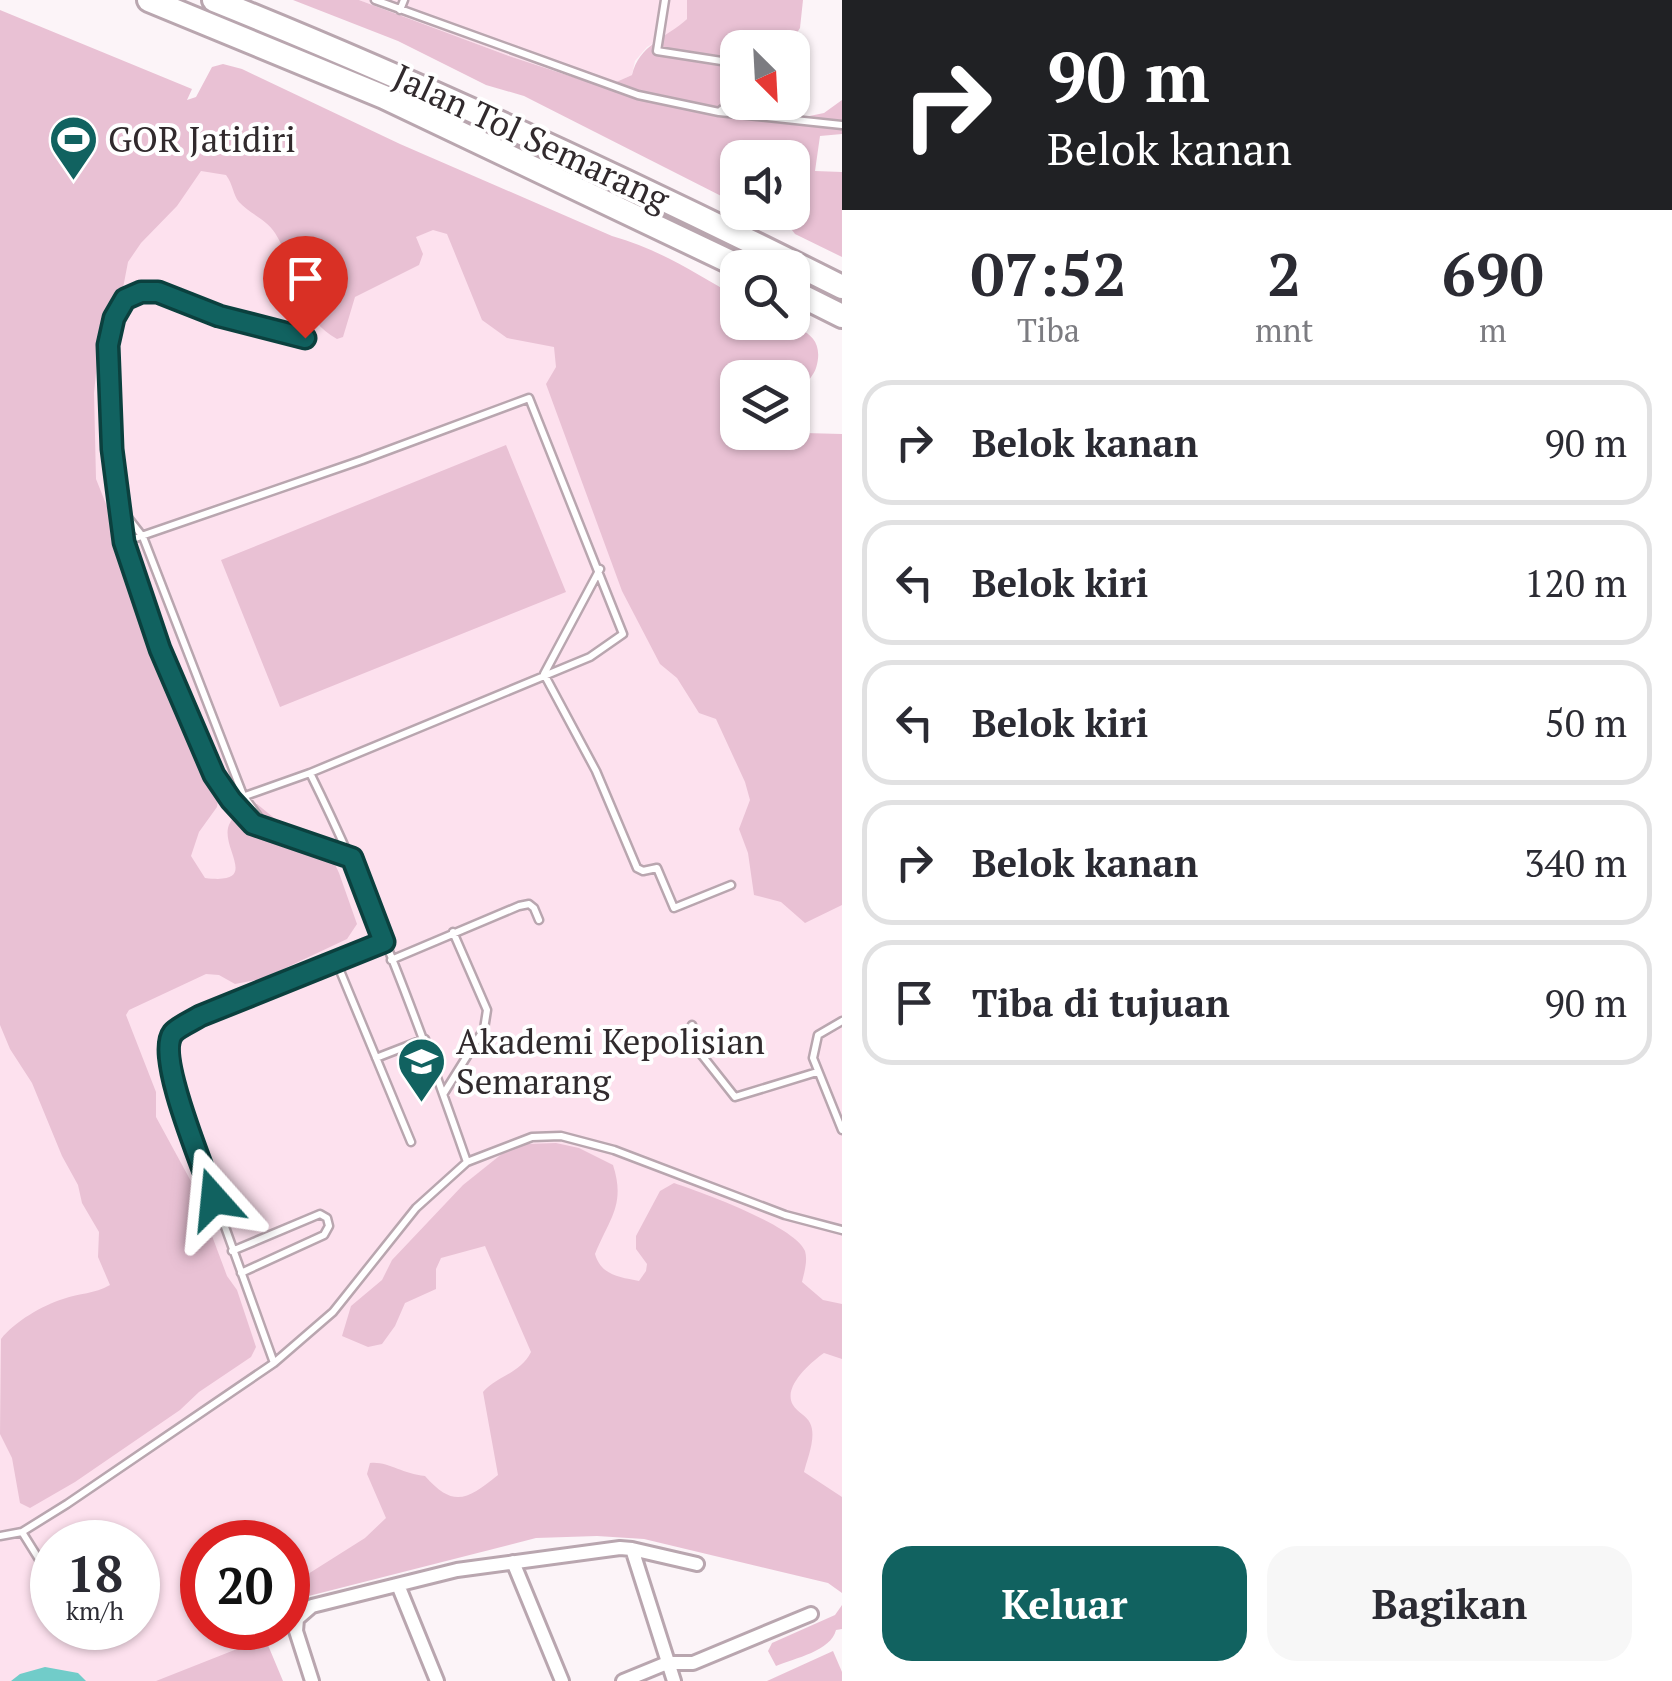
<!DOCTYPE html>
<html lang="id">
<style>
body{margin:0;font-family:"PT Serif",serif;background:#f7f7f7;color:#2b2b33;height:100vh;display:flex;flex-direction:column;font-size:38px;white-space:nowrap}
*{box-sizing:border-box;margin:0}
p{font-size:32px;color:#7c7c81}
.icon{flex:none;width:55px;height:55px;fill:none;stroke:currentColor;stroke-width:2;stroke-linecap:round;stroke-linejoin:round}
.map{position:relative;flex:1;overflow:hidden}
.panel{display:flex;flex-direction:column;background:#fff;width:830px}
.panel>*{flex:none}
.hud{background:#202124;color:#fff;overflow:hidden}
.needle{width:65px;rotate:156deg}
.controls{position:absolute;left:720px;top:30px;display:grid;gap:20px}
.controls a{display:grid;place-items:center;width:90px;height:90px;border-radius:20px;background:#fff;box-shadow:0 2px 8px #0004;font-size:50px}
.speed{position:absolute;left:30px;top:1520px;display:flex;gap:20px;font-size:50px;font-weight:700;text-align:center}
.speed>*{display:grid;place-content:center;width:130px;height:130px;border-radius:50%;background:#fff;box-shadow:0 2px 8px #0004;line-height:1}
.speed small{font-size:25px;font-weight:400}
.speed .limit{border:15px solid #d22;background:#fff;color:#111}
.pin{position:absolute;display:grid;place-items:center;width:85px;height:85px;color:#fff;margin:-102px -42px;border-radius:50% 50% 50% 0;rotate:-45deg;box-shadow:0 0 10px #0007}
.pin .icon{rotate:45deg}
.me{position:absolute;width:110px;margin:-55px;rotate:342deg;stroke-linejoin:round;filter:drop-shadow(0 0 8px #0008)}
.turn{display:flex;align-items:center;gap:35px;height:210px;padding:0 40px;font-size:45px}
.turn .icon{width:130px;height:130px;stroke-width:2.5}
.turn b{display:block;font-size:70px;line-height:85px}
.eta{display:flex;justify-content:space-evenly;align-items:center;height:170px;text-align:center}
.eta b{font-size:60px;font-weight:800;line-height:70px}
.primary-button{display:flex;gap:20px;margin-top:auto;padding:20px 40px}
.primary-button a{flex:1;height:115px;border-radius:30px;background:#116260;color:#fff;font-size:40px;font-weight:800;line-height:115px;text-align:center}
.primary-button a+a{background:#f7f7f7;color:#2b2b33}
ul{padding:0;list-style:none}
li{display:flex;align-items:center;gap:30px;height:125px;margin:0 20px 15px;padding:0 20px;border:5px solid #e1e1e2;border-radius:30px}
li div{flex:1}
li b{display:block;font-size:38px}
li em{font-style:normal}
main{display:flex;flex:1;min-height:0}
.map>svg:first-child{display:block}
.built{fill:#fde1ee;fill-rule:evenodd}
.green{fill:#e9c1d4;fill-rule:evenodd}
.water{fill:#71ccc9}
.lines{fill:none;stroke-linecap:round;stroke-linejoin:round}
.lane-casing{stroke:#b9a6af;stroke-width:11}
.street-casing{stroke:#b9a6af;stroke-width:18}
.highway-casing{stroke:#b9a6af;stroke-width:28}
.lane{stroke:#fff;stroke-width:6}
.street{stroke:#fff;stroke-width:12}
.highway{stroke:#fff;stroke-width:22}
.route-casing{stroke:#0b403e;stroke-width:25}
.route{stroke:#116260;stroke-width:18}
.labels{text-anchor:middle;stroke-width:8;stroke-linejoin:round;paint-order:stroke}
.street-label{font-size:35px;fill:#312a2d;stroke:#fff}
.poi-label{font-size:35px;fill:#312a2d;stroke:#fff;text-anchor:start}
</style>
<main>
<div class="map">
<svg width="842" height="1681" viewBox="0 0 842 1681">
<rect width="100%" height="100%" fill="#fcf4f8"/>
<path class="built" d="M359 0H687V19L673 32 647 47 635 61 632 75 614 83 594 84 509 56Z
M225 67 547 226 842 687V1578L696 1535 536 1522 288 1593V1542H202V1628H236L233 1681H0V308ZM52 1542H138V1628H52Z"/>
<path class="green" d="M293 0H359L509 56 594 84 614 83 632 75C639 45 666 38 687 19V0H803L800 28 788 47 738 48V102L742 103 738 107 739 115 795 119 824 113 842 100V134L820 136 815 171 842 172V257L795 234 783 218 772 220 759 213 792 212V158H738L737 204 524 96 486 85 398 41Z
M0 10 192 89 187 100 196 97 212 67 223 64 242 69 400 144 612 236C659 249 695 273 737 297L738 322C766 323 831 319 816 368 814 375 807 381 804 388 797 404 801 417 805 433L842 434V905L805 923 781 902 754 895 748 853 739 829 750 800 745 782 716 719 699 713 677 678 660 664 622 591 546 384 556 367 554 347 507 338 482 320 447 234 433 230 416 237 423 254 419 265 355 297 343 337 337 339C296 316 298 270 275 233 266 219 250 214 239 202 233 195 233 184 226 175L201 171 177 206 141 243 128 262 123 288 111 300 101 323 94 393 96 479 130 564 145 631 187 732 219 794 217 807 199 832 191 856 205 878C260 885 223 851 228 828 230 820 237 813 242 806L257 804 296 836 322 837 339 873 357 924 347 939 262 979 235 984 219 975 206 974 129 1010 126 1015 156 1092V1117L193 1185 227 1276 237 1290 256 1347 251 1357 199 1392 180 1410 75 1482 30 1508 20 1503 12 1458 0 1434 1 1339C14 1322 43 1305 63 1299 80 1293 94 1294 110 1285L98 1257 99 1232 82 1203 78 1185 62 1156 32 1083 10 1049 0 1025ZM738 378H792V432H738Z
M506 445 566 592 280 707 221 560Z
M556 1143 579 1148 613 1165C626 1205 609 1219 595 1254 601 1275 619 1277 639 1281L646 1271 647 1264 636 1249V1236L660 1191 674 1183C701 1192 795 1226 805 1251 808 1261 804 1273 802 1282L823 1300 842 1304V1359L824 1353C811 1362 782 1387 793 1405 797 1412 807 1416 810 1423 817 1437 807 1459 804 1472L842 1497V1593L828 1583 644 1539 597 1536 536 1538 289 1601V1586L365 1538 386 1518 367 1474 370 1463C388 1461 402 1474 425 1476 454 1509 468 1499 498 1475L483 1392C498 1375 520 1374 531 1352L485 1246 441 1258 436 1269V1289L405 1303 395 1326 382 1344 368 1347 342 1336 351 1306 382 1280 392 1260 463 1185 503 1153 526 1144Z
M842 1605V1629L836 1630C831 1651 795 1658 776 1666L768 1651 772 1643 835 1615Z
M265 1638 283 1681H156Z
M833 1651 842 1672V1681H767Z"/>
<path class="water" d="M45 1667 78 1673 86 1681H11L20 1674Z"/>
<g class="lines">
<defs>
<path id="lane" d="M375 0 638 95 719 112 842 125
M665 0 657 51 728 62 738 68
M400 10 404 0
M720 111 738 96
M305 339 219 316 158 292H141L125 299 114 318 108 345 112 449 124 542 161 649 214 775 231 801 253 824 353 858
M122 510 143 537 243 795 267 829
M124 542 362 460 529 398 623 634 590 657 310 773 231 801
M600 569 544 674 596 771 637 868 643 871 657 868 674 908 731 885
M310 773C372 898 421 1030 467 1162
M391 960 519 906 529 904 534 908 539 920
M336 961 411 1142
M842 1021 818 1035 813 1058 842 1130
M692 1025 701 1054 735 1097 817 1072
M376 1058 425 1039
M444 1093 484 1029 487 1010 453 932
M232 1251 320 1214 327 1218 329 1226 324 1235 241 1273
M274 1363 170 1074C164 1039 171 1034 199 1017L385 942
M22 1532 52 1580
M0 1536 22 1532 67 1504 274 1363 333 1312 416 1208 467 1162 532 1137 561 1136 614 1150 785 1215 842 1230
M138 1608 141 1610"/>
<path id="street" d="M632 1549 697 1564
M513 1562 562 1681
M398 1585 437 1681
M312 1681 296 1631 297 1619 312 1606 457 1570 620 1548 632 1549 674 1681
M623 1681 667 1663H693L811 1614"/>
<path id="highway" d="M149 0 384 97 743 268
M214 0C428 86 637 184 842 287
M792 291 842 316"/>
</defs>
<use href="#lane" class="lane-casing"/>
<use href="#street" class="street-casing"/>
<use href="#highway" class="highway-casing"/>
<use href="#lane" class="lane"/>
<use href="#street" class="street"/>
<use href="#highway" class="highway"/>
</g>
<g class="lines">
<defs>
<path id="route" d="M214 1199C204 1169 155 1056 173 1033 178 1027 192 1021 200 1016L384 942 352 858 253 824 231 800 214 775 160 649 124 542 112 449 108 345 114 318 125 299 141 292H158L219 316 305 338"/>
</defs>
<use href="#route" class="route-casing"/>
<use href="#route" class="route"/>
</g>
<defs>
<symbol id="stadium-pin" viewBox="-11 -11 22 30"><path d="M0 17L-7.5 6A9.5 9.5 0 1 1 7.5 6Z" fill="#116260" stroke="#fff"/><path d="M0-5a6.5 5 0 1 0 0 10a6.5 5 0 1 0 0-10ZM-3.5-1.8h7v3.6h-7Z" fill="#fff"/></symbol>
<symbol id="university-pin" viewBox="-11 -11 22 30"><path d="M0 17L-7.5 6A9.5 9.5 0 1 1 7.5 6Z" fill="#116260" stroke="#fff"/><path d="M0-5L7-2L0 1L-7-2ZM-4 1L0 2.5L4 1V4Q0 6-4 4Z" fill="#fff"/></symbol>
</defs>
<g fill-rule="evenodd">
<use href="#stadium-pin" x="46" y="112" width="55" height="75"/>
<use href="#university-pin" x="394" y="1034" width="55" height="75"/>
</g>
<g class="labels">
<g class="street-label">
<text transform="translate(531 138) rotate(25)" y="12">Jalan Tol Semarang</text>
</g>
<g class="poi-label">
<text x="108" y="152">GOR Jatidiri</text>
<text x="456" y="1054">Akademi Kepolisian<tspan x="456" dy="40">Semarang</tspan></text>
</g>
</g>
</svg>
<div class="controls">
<a><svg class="needle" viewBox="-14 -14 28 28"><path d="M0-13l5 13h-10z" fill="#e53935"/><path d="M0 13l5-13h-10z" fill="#7c7c81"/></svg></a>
<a><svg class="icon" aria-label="sound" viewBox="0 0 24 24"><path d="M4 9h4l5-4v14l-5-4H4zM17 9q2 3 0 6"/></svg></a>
<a><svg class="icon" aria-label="search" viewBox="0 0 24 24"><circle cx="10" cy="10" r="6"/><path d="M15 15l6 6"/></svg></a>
<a><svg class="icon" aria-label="layers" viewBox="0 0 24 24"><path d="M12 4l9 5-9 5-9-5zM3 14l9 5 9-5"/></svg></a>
</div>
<div class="speed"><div>18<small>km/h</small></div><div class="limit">20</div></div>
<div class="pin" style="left:305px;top:338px;background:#d93025"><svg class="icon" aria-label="arrive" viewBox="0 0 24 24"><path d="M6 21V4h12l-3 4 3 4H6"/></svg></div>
<svg class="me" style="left:214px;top:1199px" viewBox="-20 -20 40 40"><path d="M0-17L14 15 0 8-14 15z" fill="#116260" stroke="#fff" stroke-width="4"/></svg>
</div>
<section class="panel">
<div class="hud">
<div class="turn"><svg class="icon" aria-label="right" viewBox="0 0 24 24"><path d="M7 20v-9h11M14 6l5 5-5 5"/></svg><div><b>90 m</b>Belok kanan</div></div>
</div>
<div class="eta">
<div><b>07:52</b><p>Tiba</p></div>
<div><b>2</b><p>mnt</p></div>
<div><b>690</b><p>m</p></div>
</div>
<ul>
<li><svg class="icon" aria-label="right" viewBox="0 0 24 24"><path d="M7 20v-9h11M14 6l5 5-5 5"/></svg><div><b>Belok kanan</b></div><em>90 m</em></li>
<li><svg class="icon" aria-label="left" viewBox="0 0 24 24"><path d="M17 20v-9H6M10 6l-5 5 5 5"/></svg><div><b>Belok kiri</b></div><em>120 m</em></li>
<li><svg class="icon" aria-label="left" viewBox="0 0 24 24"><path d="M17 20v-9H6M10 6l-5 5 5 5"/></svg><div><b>Belok kiri</b></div><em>50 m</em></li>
<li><svg class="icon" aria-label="right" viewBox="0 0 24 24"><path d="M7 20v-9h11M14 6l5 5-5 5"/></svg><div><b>Belok kanan</b></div><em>340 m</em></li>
<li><svg class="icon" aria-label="arrive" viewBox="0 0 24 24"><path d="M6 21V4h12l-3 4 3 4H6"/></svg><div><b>Tiba di tujuan</b></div><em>90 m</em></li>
</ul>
<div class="primary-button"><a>Keluar</a><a>Bagikan</a></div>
</section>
</main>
